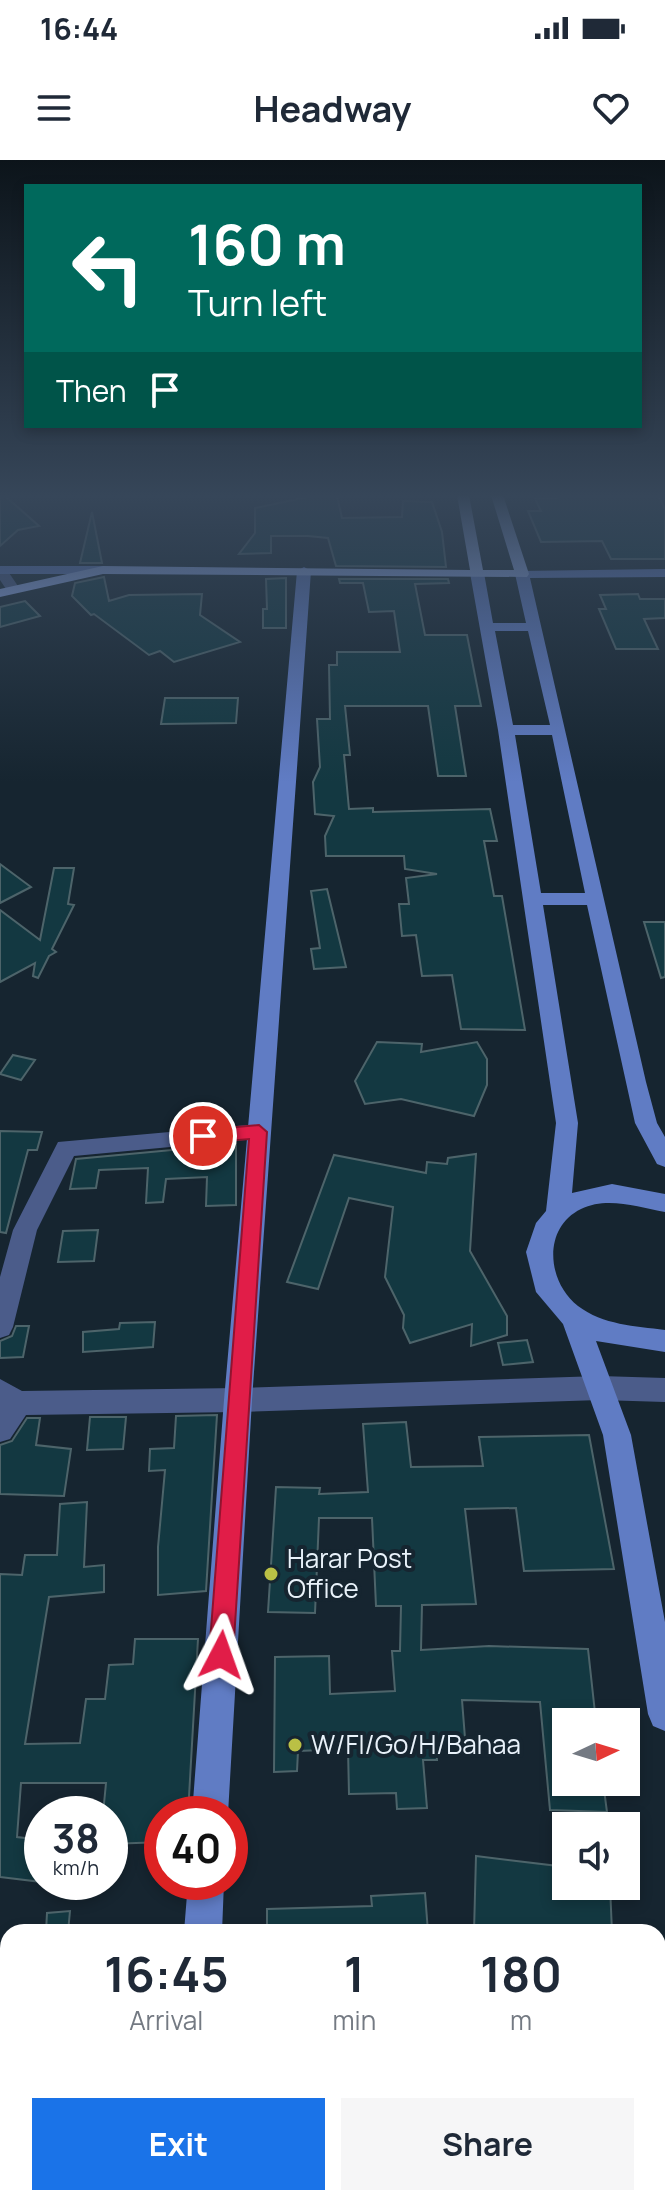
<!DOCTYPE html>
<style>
body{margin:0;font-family:Manrope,sans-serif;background:#f6f6f7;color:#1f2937;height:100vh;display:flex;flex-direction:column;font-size:30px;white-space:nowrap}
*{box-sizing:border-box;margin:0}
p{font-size:26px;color:#747a83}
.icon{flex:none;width:44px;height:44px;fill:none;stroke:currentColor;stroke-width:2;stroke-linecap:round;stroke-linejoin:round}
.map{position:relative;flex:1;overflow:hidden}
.side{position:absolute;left:0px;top:1764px;width:666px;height:282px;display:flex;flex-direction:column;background:#fff;border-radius:24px 24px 0 0;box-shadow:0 4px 12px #0003}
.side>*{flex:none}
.banner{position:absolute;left:24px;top:24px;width:618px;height:244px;border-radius:0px;box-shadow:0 4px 12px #0003;background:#00695c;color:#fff;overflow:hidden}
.needle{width:52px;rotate:86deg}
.tools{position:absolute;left:552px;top:1548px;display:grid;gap:16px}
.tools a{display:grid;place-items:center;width:88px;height:88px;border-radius:0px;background:#fff;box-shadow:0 4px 12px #0003;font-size:40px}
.speed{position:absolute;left:24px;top:1636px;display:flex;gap:16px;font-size:40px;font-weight:700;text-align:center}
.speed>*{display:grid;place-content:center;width:104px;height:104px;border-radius:50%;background:#fff;box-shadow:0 4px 12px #0003;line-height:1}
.speed small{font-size:20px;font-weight:400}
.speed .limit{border:12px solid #d22;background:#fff;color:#111}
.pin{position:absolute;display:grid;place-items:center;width:68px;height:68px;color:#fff;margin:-34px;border:4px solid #fff;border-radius:50%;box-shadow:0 2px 8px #0007}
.me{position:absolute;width:88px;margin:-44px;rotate:4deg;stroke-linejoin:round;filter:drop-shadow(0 0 6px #0008)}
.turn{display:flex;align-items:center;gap:28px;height:168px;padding:0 32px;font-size:36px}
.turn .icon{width:104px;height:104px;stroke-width:2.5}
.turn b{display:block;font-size:56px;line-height:68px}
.then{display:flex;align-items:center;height:76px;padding:0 32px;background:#0003;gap:16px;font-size:30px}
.eta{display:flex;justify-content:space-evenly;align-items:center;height:136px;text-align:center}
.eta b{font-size:48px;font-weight:700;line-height:56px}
.cta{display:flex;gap:16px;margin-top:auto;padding:16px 32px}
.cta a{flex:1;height:92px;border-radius:0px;background:#1a73e8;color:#fff;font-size:32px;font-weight:700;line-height:92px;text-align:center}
.cta a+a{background:#f6f6f7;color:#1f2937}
.status{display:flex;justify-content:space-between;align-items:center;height:56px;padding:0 40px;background:#fff;direction:ltr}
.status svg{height:22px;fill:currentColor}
header{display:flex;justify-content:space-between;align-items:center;height:104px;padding:0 32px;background:#fff;font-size:36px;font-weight:700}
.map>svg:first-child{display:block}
.building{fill:#133841;stroke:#4d646a;stroke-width:2}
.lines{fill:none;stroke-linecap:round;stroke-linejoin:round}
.street{fill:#4b5c8a;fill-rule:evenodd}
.secondary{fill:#607cc4;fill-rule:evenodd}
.highway{fill:#93aef1;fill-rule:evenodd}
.route{fill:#e11d48;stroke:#92132f;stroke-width:2}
.poi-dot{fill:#bac045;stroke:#162530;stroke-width:3}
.labels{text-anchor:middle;stroke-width:8;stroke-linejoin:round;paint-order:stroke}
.near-poi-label{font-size:26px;fill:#e9f2fa;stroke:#162530;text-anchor:start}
</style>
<div class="status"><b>16:44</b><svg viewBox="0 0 49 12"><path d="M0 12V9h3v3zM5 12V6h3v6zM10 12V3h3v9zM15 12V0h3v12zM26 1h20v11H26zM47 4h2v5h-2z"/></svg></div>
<header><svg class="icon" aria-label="menu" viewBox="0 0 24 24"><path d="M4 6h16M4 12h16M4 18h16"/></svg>Headway<svg class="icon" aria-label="heart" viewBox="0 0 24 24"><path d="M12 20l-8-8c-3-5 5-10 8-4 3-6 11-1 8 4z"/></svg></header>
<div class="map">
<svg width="665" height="2045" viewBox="0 0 665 2045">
<rect width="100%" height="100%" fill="#162530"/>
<path class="building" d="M0 335H4L39 366 18 370 0 386Z
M556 335H658L665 349V399H611L602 381 541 382 528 351H541L535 339 557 338Z
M337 336 342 358 402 357 403 341 432 342 442 372 446 407 336 406 328 378 308 376H271V393L239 394 255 373V348L308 337Z
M92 352 102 403H80Z
M104 417 109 441 129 435 202 434 200 455 240 482 174 502 160 491 149 495 94 454 91 455 72 436 75 423Z
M286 418V468H263V449H267L266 419Z
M339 419H448L449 423 415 424 425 475H467L481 546H455L466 616H438L428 546H345L350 595H344L349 649 373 648V652L490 649 497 681H484L494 736H502L525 870 461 869 452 815 422 816 416 775 402 776 399 744H409L406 718 437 714 405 709 404 696H326L325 676 334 656 315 654 313 622 320 607 317 559H330L329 505H337V492H400L394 451 369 452 363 423H340Z
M638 434 640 439H665V458L644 459 658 489H616L599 449H606L600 435Z
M25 441 40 456 0 467V447Z
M165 538H238L236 563 161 564Z
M0 704 31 727 0 743Z
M54 708H74L68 744 74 745 52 789 56 792 49 796 38 818 33 816 35 803 0 822V750L40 780Z
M327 729 346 807 314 809 311 789 320 788 311 731Z
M644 762H665V817L661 818Z
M377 882 422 884 421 892 477 882 487 899V925L474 956 401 939 365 944 355 921Z
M13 895 35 900 21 920 0 914Z
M0 971 42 972 37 990H28L6 1073 0 1072Z
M236 984V1045L206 1046 207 1017 166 1019 163 1042 146 1043 148 1008 99 1010 96 1028 70 1029 76 999Z
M476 994 470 1091 507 1156V1175L471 1186 472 1164 410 1183 403 1168 404 1155 385 1117 393 1047 349 1038 318 1129 287 1122 334 995 426 1013 427 1002 447 1004 448 998Z
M98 1070 94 1101 58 1102 63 1071Z
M155 1162 153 1187 83 1192V1172L119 1169 120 1163Z
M16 1166H29L23 1197 0 1198V1181L12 1176Z
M527 1180 533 1202 503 1205 498 1183Z
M217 1255 206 1431 158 1435V1387L165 1310 149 1311 150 1289 174 1288 176 1256Z
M90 1257H126L123 1289 87 1290Z
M27 1258H40L36 1285 71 1289 64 1336 0 1334V1285L12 1281Z
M406 1262 411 1307 483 1306 479 1277 589 1275 614 1409 524 1411 516 1348 465 1349 476 1444 422 1445 421 1490 489 1486 588 1489 596 1562H566V1622H603L607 1652 550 1650 540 1542 462 1540 465 1578 435 1579 437 1600H423L427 1648 397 1649 396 1633 349 1634 348 1589 298 1591 297 1611 274 1612 275 1497 329 1496 330 1534 395 1531 392 1491H400L401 1446H376L372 1358H319L315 1453 268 1452 276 1327 320 1328 319 1334 368 1332 363 1264Z
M87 1342 84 1407 104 1405V1432L49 1437 25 1584 80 1583 86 1539H105L109 1505 133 1504 135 1479H198L188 1654H162V1682L110 1684V1654H103L106 1623H21L17 1677 42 1680V1722L0 1717V1414L22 1415 25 1395H57L60 1344Z
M476 1696 566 1707V1726H610L612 1772H474Z
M425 1733 428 1772H267V1749L372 1746 371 1736Z
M70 1751 68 1772H46L47 1753Z"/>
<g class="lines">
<path class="street" d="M0 406 5 407 20 429 18 432 6 429 0 420Z
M259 964 267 966 271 972 267 978 74 996 37 1070 13 1167 9 1175 0 1178V1117L13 1070 58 982Z
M600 1216 665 1218V1242L600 1240 238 1252 26 1255 10 1279 0 1282V1219L22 1231 238 1228Z
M0 1927H8V1967H0Z"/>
<path class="secondary" d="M0 406H103L110 410 103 414H0Z
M304 407 311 411 252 1240 228 1654H192L224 1240 297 411Z
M477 409 484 413 493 463H526L515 414 517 411 665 409V417L530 418 646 922 657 963 665 977V1007L657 1004 635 963 587 745H543L578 963 572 1033 612 1024 665 1034V1052C638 1047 607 1036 581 1049 542 1068 547 1122 578 1146 603 1165 635 1166 665 1170V1192L596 1181 631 1275 665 1462V1571L653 1566 648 1554 603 1275 563 1164 536 1132 526 1092 536 1063 546 1051 556 963 498 570 470 413ZM495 471H528L550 565H513ZM515 575H552L585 733H541Z
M188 1722H224L222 1772H184Z
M162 2038H204V2045H162Z"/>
<path class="highway" d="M457 335H469L483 410H514L491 335H503L529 414 527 417 103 414 0 437V429L103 406 470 410Z"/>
</g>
<linearGradient id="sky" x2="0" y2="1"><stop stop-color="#0c141a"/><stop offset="0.54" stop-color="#364659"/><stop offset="1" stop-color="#364659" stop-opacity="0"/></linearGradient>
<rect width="665" height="622" fill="url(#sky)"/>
<path class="route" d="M259 965 267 972 233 1495 230 1503 221 1507 212 1503 209 1495 249 979 203 983 195 976 203 970Z"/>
<g class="poi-dot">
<circle cx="271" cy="1414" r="8"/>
<circle cx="295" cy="1585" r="8"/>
</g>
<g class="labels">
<g class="near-poi-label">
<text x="287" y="1408">Harar Post<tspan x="287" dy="30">Office</tspan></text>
<text x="311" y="1594">W/FI/Go/H/Bahaa</text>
</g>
</g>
</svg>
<div class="tools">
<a><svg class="needle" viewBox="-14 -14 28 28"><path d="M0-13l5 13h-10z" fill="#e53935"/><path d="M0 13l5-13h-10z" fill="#747a83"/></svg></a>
<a><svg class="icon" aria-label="sound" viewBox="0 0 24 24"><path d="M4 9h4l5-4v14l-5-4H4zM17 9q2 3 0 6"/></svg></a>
</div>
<div class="speed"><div>38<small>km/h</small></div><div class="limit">40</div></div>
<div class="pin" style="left:203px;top:976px;background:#d93025"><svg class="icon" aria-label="arrive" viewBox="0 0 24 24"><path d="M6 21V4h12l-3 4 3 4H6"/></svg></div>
<svg class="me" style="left:221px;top:1495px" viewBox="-20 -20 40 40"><path d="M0-17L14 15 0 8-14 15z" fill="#e11d48" stroke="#fff" stroke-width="4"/></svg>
<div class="banner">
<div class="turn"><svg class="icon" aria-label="left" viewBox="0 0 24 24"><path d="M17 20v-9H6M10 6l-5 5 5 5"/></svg><div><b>160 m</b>Turn left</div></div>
<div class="then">Then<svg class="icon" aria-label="arrive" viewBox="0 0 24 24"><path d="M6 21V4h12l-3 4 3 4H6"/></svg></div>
</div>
<section class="side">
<div class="eta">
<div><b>16:45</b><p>Arrival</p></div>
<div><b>1</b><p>min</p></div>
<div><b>180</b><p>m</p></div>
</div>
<div class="cta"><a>Exit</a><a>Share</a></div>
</section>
</div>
